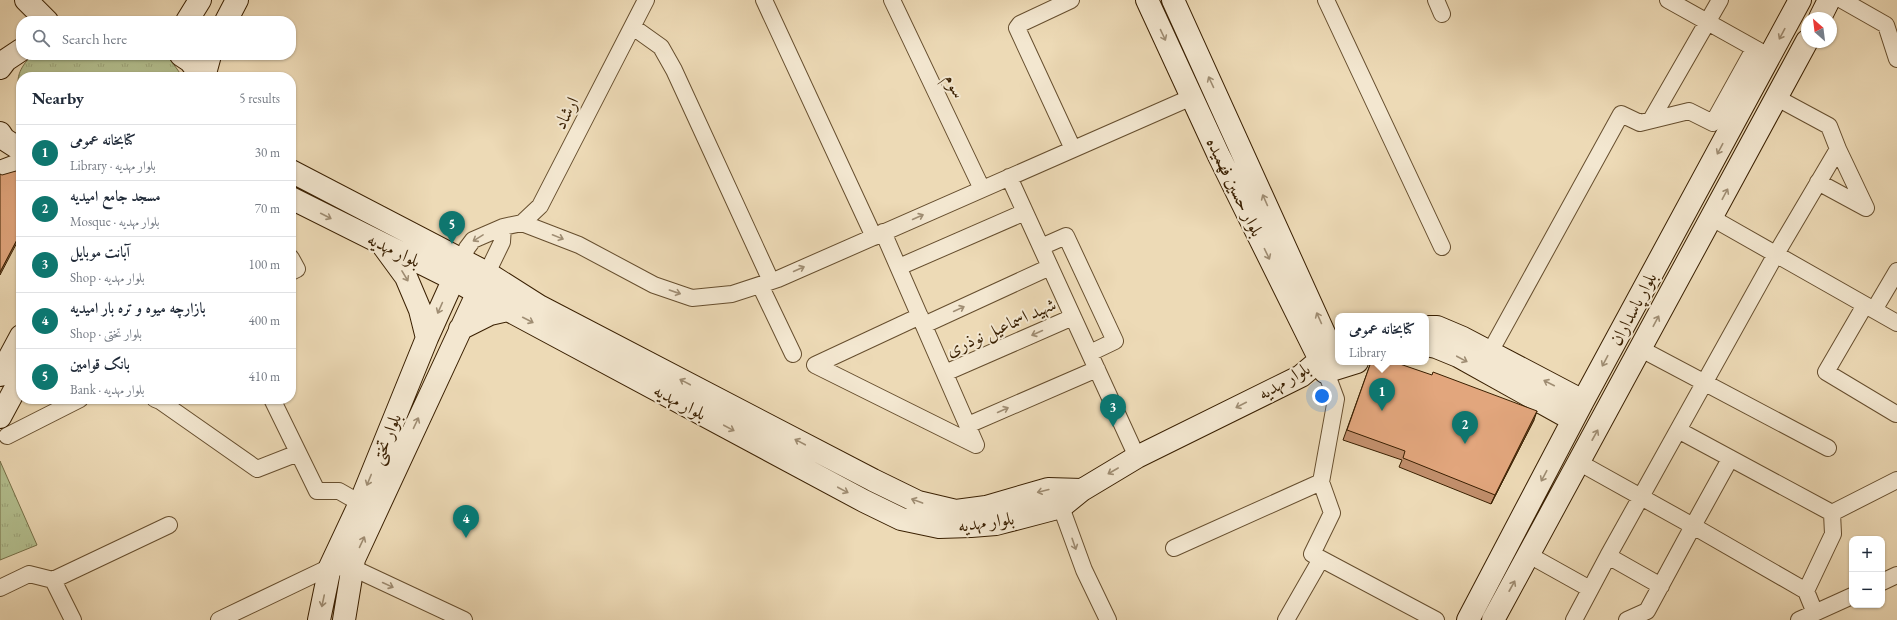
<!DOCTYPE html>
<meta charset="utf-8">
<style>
:root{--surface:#fff;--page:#f6f6f7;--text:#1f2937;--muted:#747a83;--line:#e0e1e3;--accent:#0f766e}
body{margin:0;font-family:"EB Garamond",Amiri,serif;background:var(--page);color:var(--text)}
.controls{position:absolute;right:12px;bottom:12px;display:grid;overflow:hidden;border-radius:8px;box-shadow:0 1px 3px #0004}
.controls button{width:36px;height:36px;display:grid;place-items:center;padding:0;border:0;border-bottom:1px solid var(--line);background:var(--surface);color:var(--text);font:20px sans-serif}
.compass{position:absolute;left:1801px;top:12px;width:36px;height:36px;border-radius:50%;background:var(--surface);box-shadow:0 1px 3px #0004;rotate:332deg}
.you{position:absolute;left:1322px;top:396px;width:14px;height:14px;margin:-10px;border:3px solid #fff;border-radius:50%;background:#1a73e8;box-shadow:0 0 0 6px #1a73e833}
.badge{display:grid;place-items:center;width:26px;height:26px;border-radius:50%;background:var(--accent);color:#fff;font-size:13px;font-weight:700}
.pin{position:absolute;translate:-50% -33px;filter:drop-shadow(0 1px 2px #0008)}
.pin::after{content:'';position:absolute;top:21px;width:14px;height:12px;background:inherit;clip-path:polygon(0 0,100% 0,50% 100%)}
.popup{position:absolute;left:1335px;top:313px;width:94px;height:52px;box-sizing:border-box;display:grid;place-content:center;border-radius:8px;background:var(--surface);filter:drop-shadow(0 1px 3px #0005);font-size:13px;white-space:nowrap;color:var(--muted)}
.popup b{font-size:15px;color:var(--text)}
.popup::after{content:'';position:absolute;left:50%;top:100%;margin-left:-8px;border:8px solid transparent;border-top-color:var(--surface)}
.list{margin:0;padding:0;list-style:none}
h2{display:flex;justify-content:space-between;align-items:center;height:52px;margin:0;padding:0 16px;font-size:17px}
h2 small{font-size:13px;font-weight:400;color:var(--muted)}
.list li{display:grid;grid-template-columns:26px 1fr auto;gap:12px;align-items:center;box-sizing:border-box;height:56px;padding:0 16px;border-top:1px solid var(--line)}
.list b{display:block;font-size:15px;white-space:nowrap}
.list p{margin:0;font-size:13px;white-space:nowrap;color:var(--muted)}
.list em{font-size:13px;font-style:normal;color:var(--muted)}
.icon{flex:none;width:22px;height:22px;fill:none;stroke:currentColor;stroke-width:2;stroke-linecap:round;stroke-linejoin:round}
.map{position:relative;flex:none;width:1897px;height:620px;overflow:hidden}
.search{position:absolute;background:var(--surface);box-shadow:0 1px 3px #0004;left:16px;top:16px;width:280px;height:44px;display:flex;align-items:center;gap:10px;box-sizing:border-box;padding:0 14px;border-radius:16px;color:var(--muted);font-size:15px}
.panel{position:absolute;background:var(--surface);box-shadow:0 1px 3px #0004;left:16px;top:72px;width:280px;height:332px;border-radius:16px}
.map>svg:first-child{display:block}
.grass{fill:url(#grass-tufts);stroke:#767049}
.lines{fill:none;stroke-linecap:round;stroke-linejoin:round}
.street-casing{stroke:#664e2e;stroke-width:18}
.secondary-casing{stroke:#391f01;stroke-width:24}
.street{stroke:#f3e7d0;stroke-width:16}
.secondary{stroke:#f3e7d0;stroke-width:22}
.wall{fill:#c28f6c;stroke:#391f01}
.shaded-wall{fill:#9e7458;stroke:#391f01}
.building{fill:#e2a67d;stroke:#391f01}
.oneway{stroke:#9f8d73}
.labels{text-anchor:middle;stroke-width:4;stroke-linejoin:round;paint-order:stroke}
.street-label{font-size:18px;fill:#391f01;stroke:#f3e7d0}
</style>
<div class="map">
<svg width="1897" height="620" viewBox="0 0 1897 620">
<defs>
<pattern id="grass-tufts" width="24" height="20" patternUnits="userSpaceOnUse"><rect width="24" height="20" fill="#b4c191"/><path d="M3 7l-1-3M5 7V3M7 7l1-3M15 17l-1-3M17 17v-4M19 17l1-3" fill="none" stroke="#9ca57b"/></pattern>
</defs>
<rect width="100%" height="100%" fill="#eddab6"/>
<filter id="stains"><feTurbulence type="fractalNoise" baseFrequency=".005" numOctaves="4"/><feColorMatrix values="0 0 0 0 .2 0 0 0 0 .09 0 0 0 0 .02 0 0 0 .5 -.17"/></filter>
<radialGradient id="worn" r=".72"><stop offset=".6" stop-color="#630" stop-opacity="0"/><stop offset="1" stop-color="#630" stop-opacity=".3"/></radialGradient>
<path class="grass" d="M32,55H167L182,76L21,77V91C13,78 23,64 32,55Z
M0,461L37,545L0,560Z"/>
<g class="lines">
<defs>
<path id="street" d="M764,0L874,237
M892,0L982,189
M1071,0L1020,24L1017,28L1073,149
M1326,0L1442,247
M1436,0L1442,14
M1668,0L1763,53
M1842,0L1886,25L1897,59
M633,27L661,47L674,70L771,281
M1651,120L1720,0
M1009,177L1137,457
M1818,182L1866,208L1838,149
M1712,218L1897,323
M522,223L579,245L654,285L692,298L732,294L778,279L1192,97
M883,232L976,445L815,365L920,316
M1041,247L1066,236L1115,341L1090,353
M291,258L297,269L291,272
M462,260L467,248L473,240L503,227L522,223L540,206L646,0
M899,267L1025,212
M487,273L502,242L503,227
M760,285L793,354
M1865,305L1826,372L1896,414
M1874,310L1897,271
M924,325L1050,267
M1641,349L1828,448
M1490,352L1621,114L1640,123L1689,111L1713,123L1754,49
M945,373L1073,317
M155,399L160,401L257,469L298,453
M272,399L317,491H339L360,503
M968,425L1097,369
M1678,430L1832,513
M7,436L80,399
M1730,459L1693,526L1806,591
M1580,463L1693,526L1647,611L1627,620
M1321,482L1332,513L1312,554L1436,620
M1061,507L1084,570L1108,620
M1174,548L1321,482L1336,399L1326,372
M1529,555L1590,589
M1608,556L1776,254L1838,149L1829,126L1777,98
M1882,582L1897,575
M0,588L29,574L53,580
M1815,613L1806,591L1833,534L1832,513L1897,480
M73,620L53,580L169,525
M219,620L330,567L353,568L464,620
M1286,620L1321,559
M1574,620L1608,556L1661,586
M1799,620L1852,596"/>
<path id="secondary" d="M26,0L47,21
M1147,0L1219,156L1326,372
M1173,0L1339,366
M1820,18L1829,0
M187,21L200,0
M226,21L237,0
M181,55L190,61L202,77
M0,68L6,60L21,50
M204,77L210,55
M0,133L4,139L21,150
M291,171L487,273L539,306L873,480L918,502L956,511L986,507L1048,489L1082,490
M0,172L21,164
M291,198L453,279L508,310L864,501L901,519L939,527L971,526L996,524L1061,507L1082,490L1137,457L1301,376L1320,360L1338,352
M384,247L406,277L420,310L427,338
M1426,327H1437L1463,338L1583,401
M460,329L490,314L508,310
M1426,345L1436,347L1458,356L1573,420
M1325,372L1357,362
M0,375L21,336
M0,417L21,378
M319,620L330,567L360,503L427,338L460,265
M344,620L354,559L484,279
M1468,620L1583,401L1800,0
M1493,620L1807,41"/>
</defs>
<use href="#street" class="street-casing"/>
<use href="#secondary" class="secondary-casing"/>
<use href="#street" class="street"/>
<use href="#secondary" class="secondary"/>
</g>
<path class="wall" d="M1371,362L1534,420L1491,504L1399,467L1402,460L1343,440Z"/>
<path class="shaded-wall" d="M21,232V235L0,275V272Z
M1537,411L1534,420L1491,504L1495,495Z"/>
<path class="building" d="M16,171L21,177V232L0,272V174L2,175Z
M1371,362H1394L1432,375L1433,372L1537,411L1495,495L1403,458L1405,451L1347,430Z"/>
<defs><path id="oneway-shaft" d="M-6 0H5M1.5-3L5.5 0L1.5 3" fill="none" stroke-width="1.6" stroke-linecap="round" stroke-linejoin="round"/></defs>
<g class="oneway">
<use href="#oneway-shaft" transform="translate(1782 34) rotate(118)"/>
<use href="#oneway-shaft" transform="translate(1163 35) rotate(65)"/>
<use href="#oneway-shaft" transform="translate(1211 82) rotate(-115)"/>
<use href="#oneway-shaft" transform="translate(1720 149) rotate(118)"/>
<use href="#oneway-shaft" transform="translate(1725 194) rotate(-62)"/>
<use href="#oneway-shaft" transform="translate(1265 200) rotate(-114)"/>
<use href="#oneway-shaft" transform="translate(326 216) rotate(27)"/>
<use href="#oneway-shaft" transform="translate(918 217) rotate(-24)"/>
<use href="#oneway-shaft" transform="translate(558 237) rotate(22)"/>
<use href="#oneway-shaft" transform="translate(478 238) rotate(148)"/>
<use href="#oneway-shaft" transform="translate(1267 254) rotate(64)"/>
<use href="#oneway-shaft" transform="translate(799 269) rotate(-24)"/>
<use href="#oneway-shaft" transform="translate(405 276) rotate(59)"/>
<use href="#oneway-shaft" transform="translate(675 292) rotate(19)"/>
<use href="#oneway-shaft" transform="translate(440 308) rotate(114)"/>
<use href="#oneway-shaft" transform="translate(959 309) rotate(-25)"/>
<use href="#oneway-shaft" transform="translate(1319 318) rotate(-114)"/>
<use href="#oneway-shaft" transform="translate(528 320) rotate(27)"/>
<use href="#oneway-shaft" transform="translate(1656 321) rotate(-62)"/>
<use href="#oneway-shaft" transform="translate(1037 333) rotate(156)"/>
<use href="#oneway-shaft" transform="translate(1462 359) rotate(28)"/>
<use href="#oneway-shaft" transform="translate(1605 361) rotate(118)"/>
<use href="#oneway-shaft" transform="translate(685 382) rotate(-152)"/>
<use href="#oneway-shaft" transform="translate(1549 383) rotate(-153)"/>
<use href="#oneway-shaft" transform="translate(1241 405) rotate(153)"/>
<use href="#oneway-shaft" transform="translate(1003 410) rotate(-24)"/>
<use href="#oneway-shaft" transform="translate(416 423) rotate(-65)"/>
<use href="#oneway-shaft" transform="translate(729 428) rotate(28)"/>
<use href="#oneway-shaft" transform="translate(1595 435) rotate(-61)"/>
<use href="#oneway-shaft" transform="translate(800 442) rotate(-152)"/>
<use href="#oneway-shaft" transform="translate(1113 471) rotate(150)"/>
<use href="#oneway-shaft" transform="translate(1544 476) rotate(118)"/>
<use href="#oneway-shaft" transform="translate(369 480) rotate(112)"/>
<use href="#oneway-shaft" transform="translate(843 490) rotate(28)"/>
<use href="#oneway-shaft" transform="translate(1043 491) rotate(166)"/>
<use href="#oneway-shaft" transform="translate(917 501) rotate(-160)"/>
<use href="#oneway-shaft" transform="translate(362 542) rotate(-65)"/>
<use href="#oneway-shaft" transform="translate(1074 544) rotate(71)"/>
<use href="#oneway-shaft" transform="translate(388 585) rotate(25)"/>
<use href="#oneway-shaft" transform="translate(1512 586) rotate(-61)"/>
<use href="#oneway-shaft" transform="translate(323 601) rotate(102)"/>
</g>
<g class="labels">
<g class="street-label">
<text transform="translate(955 86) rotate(64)" y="6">سوم</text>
<text transform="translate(566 113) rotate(-63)" y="6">ارشاد</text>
<text transform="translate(1235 187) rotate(64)" y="6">بلوار حسین فهمیده</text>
<text transform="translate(394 250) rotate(26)" y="6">بلوار مهدیه</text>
<text transform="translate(1633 309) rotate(-62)" y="6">بلوار پاسداران</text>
<text transform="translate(1001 327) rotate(-24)" y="6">شهید اسماعیل نوذری</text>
<text transform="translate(1284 381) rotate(-30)" y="6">بلوار مهدیه</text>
<text transform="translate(680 402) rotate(28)" y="6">بلوار مهدیه</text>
<text transform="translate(386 439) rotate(-68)" y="6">بلوار تختی</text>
<text transform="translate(986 522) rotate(-8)" y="6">بلوار مهدیه</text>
</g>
</g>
<rect width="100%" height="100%" filter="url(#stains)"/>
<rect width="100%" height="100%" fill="url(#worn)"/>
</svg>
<div class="controls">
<button>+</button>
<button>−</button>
</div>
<svg class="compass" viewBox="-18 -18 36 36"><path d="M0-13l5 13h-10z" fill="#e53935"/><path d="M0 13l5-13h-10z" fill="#747a83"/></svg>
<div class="you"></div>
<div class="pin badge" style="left:1382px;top:411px">1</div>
<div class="popup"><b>کتابخانه عمومی</b>Library</div>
<div class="pin badge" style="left:1465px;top:444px">2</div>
<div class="pin badge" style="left:1113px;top:427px">3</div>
<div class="pin badge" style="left:466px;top:538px">4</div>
<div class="pin badge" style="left:452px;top:244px">5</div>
<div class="search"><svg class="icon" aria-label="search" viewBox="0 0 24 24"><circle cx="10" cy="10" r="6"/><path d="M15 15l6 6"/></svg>Search here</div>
<section class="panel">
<h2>Nearby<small>5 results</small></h2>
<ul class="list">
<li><span class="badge">1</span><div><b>کتابخانه عمومی</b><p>Library · بلوار مهدیه</p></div><em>30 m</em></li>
<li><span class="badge">2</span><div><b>مسجد جامع امیدیه</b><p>Mosque · بلوار مهدیه</p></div><em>70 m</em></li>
<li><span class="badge">3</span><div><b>آبانت موبایل</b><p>Shop · بلوار مهدیه</p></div><em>100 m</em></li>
<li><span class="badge">4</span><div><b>بازارچه میوه و تره بار امیدیه</b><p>Shop · بلوار تختی</p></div><em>400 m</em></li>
<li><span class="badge">5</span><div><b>بانک قوامین</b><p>Bank · بلوار مهدیه</p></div><em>410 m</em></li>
</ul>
</section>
</div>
